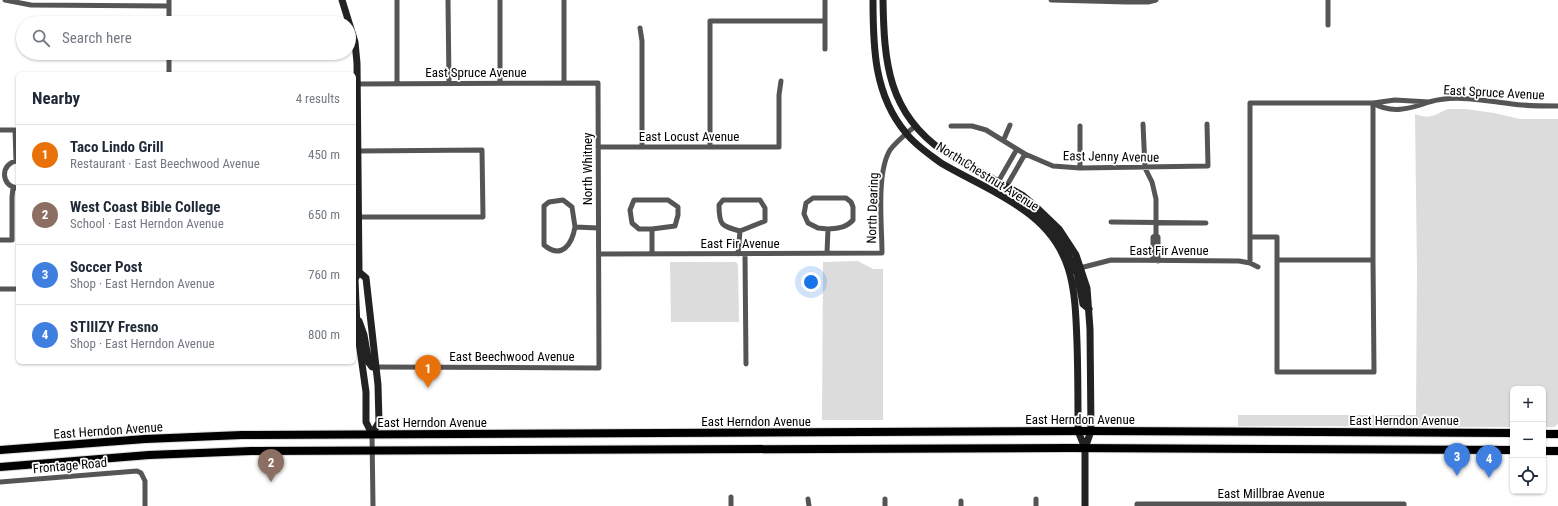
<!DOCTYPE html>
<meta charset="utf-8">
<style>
:root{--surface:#fff;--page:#f2f2f3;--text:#1f2937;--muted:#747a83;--line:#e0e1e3;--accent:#000}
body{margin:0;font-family:"Roboto Condensed",sans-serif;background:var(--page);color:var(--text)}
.controls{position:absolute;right:12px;bottom:12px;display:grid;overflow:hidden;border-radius:6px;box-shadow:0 1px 3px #0004}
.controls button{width:36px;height:36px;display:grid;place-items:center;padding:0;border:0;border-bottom:1px solid var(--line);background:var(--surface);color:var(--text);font:20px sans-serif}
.you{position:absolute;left:811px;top:282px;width:14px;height:14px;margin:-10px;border:3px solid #fff;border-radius:50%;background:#1a73e8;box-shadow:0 0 0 6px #1a73e833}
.badge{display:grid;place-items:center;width:26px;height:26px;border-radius:50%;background:var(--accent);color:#fff;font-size:13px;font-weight:700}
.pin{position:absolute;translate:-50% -33px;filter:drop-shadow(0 1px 2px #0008)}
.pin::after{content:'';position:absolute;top:21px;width:14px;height:12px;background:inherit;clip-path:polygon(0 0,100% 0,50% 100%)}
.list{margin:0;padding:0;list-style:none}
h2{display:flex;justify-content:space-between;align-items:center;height:52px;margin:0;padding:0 16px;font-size:17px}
h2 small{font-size:13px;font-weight:400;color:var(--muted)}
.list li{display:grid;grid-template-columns:26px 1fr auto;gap:12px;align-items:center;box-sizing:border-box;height:60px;padding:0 16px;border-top:1px solid var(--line)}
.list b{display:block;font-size:15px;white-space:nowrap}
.list p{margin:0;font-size:13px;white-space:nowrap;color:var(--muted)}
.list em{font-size:13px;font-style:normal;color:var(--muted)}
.icon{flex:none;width:22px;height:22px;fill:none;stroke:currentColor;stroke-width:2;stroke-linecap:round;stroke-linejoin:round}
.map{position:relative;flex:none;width:1558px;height:506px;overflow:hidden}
.search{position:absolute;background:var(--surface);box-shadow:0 1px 3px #0004;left:16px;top:16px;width:340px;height:44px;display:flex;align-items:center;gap:10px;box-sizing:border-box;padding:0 14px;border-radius:22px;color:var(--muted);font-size:15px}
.panel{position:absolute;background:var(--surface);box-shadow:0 1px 3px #0004;left:16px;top:72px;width:340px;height:292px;border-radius:6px}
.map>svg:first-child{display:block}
.green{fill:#dcdcdc}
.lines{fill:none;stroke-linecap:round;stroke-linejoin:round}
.primary-casing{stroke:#dbdbdb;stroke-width:10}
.street{stroke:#555;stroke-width:5}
.secondary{stroke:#222;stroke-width:7}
.primary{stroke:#000;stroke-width:8}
.labels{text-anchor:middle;stroke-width:3.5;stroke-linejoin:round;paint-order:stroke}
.street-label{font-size:13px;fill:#000;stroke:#fff}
</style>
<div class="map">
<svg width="1558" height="506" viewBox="0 0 1558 506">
<rect width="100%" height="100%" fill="#fff"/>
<path class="green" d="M1448,109H1465L1494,113L1520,119H1558V424L1554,427H1543V389H1513V427L1238,426V415H1416L1417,270L1415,114C1432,120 1433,115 1448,109Z
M858,261L873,269H883V420H822L823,262Z
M670,262H736L738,265L739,322H671Z"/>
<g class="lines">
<defs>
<path id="primary" d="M1543,434H1558
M0,450L145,439L242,435L1091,431L1513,433
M1543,451H1558
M0,467L149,455L251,451L1069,448L1513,450"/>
</defs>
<use href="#primary" class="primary-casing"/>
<path class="street" d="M5,0L31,5L169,6
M397,0V84
M448,0L449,83
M500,0V83
M564,0V83
M825,0V49
M1051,0L1127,2H1148L1156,0
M1328,0V25
M169,23V0
M640,28L642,41V147
M169,74V53
M355,84L598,83L599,368L376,367
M1395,100L1429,102C1410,109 1391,114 1373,103Z
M1429,102C1456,94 1485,101 1512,104C1527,106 1543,106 1558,106
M1143,124L1145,168L1152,182L1156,199V235
M951,126H972L986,130L1025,154L1053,166L1080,168L1208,166L1207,124
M1080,126V168
M0,130H15L16,161
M1004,139L1010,125
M598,147H779V95L781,81
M710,147V21H825
M359,151L482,150L483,217H359
M18,161C0,162 0,187 18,188
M998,182L1017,149
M1006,187L1025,154
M1111,222L1206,223
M575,227C572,244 562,260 544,245V206L549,202L563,200L572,207L575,227L598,228
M1250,237H1277V260H1373V103H1250V263
M0,240H12V197L13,188
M827,253L828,229L818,228L808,223L804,214L806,203L813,198H846L851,202L853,207V220C846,228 838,228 828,229
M599,254L882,253C882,226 876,173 890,150C897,141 906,134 914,127
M652,254V229H639L632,223L630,210L634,200H668L678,207V215L675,226L652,229
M738,254L740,231C721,226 719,225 719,205L723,200H760L765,208V221L740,231
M745,254L746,364
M1153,260V237L1156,235L1158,237V261
M1277,260V372H1374L1373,260
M1080,268L1111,260L1239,261L1250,263L1258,267
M0,289H18
M372,434L373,506
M0,482L137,471L141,473L145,481V506
M731,497V506
M808,499L809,506
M885,499V506
M1036,499V506
M961,506V501
M1137,506V504H1404V506"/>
<path class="secondary" d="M342,0L355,42L357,63L359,272L355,279L357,328L366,392V422L372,434
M873,0C873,47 874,95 906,133C915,145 929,154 941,163C968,179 1000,192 1025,211C1074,246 1075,288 1077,343C1078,372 1078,402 1078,431L1085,448V506
M883,0C884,62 888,113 943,151L1022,195L1034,205L1059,229L1076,255L1087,288L1090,329L1091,431L1085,448
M1030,211C1042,217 1051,227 1059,238C1065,247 1069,264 1080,268
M1069,267L1077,272L1083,304L1089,309
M359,272L366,278L378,385L379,422L372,434
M359,321L364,335L369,363L372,367H376"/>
<use href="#primary" class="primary"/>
</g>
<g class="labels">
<g class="street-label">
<text x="476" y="77">East Spruce Avenue</text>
<text transform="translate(1494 92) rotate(3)" y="5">East Spruce Avenue</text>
<text x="689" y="141">East Locust Avenue</text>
<text transform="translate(1111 156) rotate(1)" y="5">East Jenny Avenue</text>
<text transform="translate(587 169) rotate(-90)" y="5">North Whitney</text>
<text transform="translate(988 176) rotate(32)" y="5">North Chestnut Avenue</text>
<text transform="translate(872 208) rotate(-88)" y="5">North Dearing</text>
<text x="740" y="248">East Fir Avenue</text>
<text x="1169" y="255">East Fir Avenue</text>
<text x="512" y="361">East Beechwood Avenue</text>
<text x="1080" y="424">East Herndon Avenue</text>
<text x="1404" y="425">East Herndon Avenue</text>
<text x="756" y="426">East Herndon Avenue</text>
<text x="432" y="427">East Herndon Avenue</text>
<text transform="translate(108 430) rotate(-4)" y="5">East Herndon Avenue</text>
<text transform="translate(70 465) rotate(-5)" y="5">Frontage Road</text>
<text x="1271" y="498">East Millbrae Avenue</text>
</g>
</g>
</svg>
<div class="controls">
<button>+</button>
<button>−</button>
<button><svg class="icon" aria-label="locate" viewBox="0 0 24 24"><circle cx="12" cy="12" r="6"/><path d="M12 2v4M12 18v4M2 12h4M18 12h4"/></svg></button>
</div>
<div class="you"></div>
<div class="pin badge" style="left:428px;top:388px;background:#e8710a">1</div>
<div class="pin badge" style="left:271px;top:482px;background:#8d6e63">2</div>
<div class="pin badge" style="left:1457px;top:476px;background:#3f7fe0">3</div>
<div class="pin badge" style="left:1489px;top:478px;background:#3f7fe0">4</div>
<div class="search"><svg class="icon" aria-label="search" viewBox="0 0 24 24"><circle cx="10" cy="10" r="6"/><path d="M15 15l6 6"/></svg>Search here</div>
<section class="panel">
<h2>Nearby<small>4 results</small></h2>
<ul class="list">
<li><span class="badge" style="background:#e8710a">1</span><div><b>Taco Lindo Grill</b><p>Restaurant · East Beechwood Avenue</p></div><em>450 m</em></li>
<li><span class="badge" style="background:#8d6e63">2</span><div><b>West Coast Bible College</b><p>School · East Herndon Avenue</p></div><em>650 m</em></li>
<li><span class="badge" style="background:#3f7fe0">3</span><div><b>Soccer Post</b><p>Shop · East Herndon Avenue</p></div><em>760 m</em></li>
<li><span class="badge" style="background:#3f7fe0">4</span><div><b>STIIIZY Fresno</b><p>Shop · East Herndon Avenue</p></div><em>800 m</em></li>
</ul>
</section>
</div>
